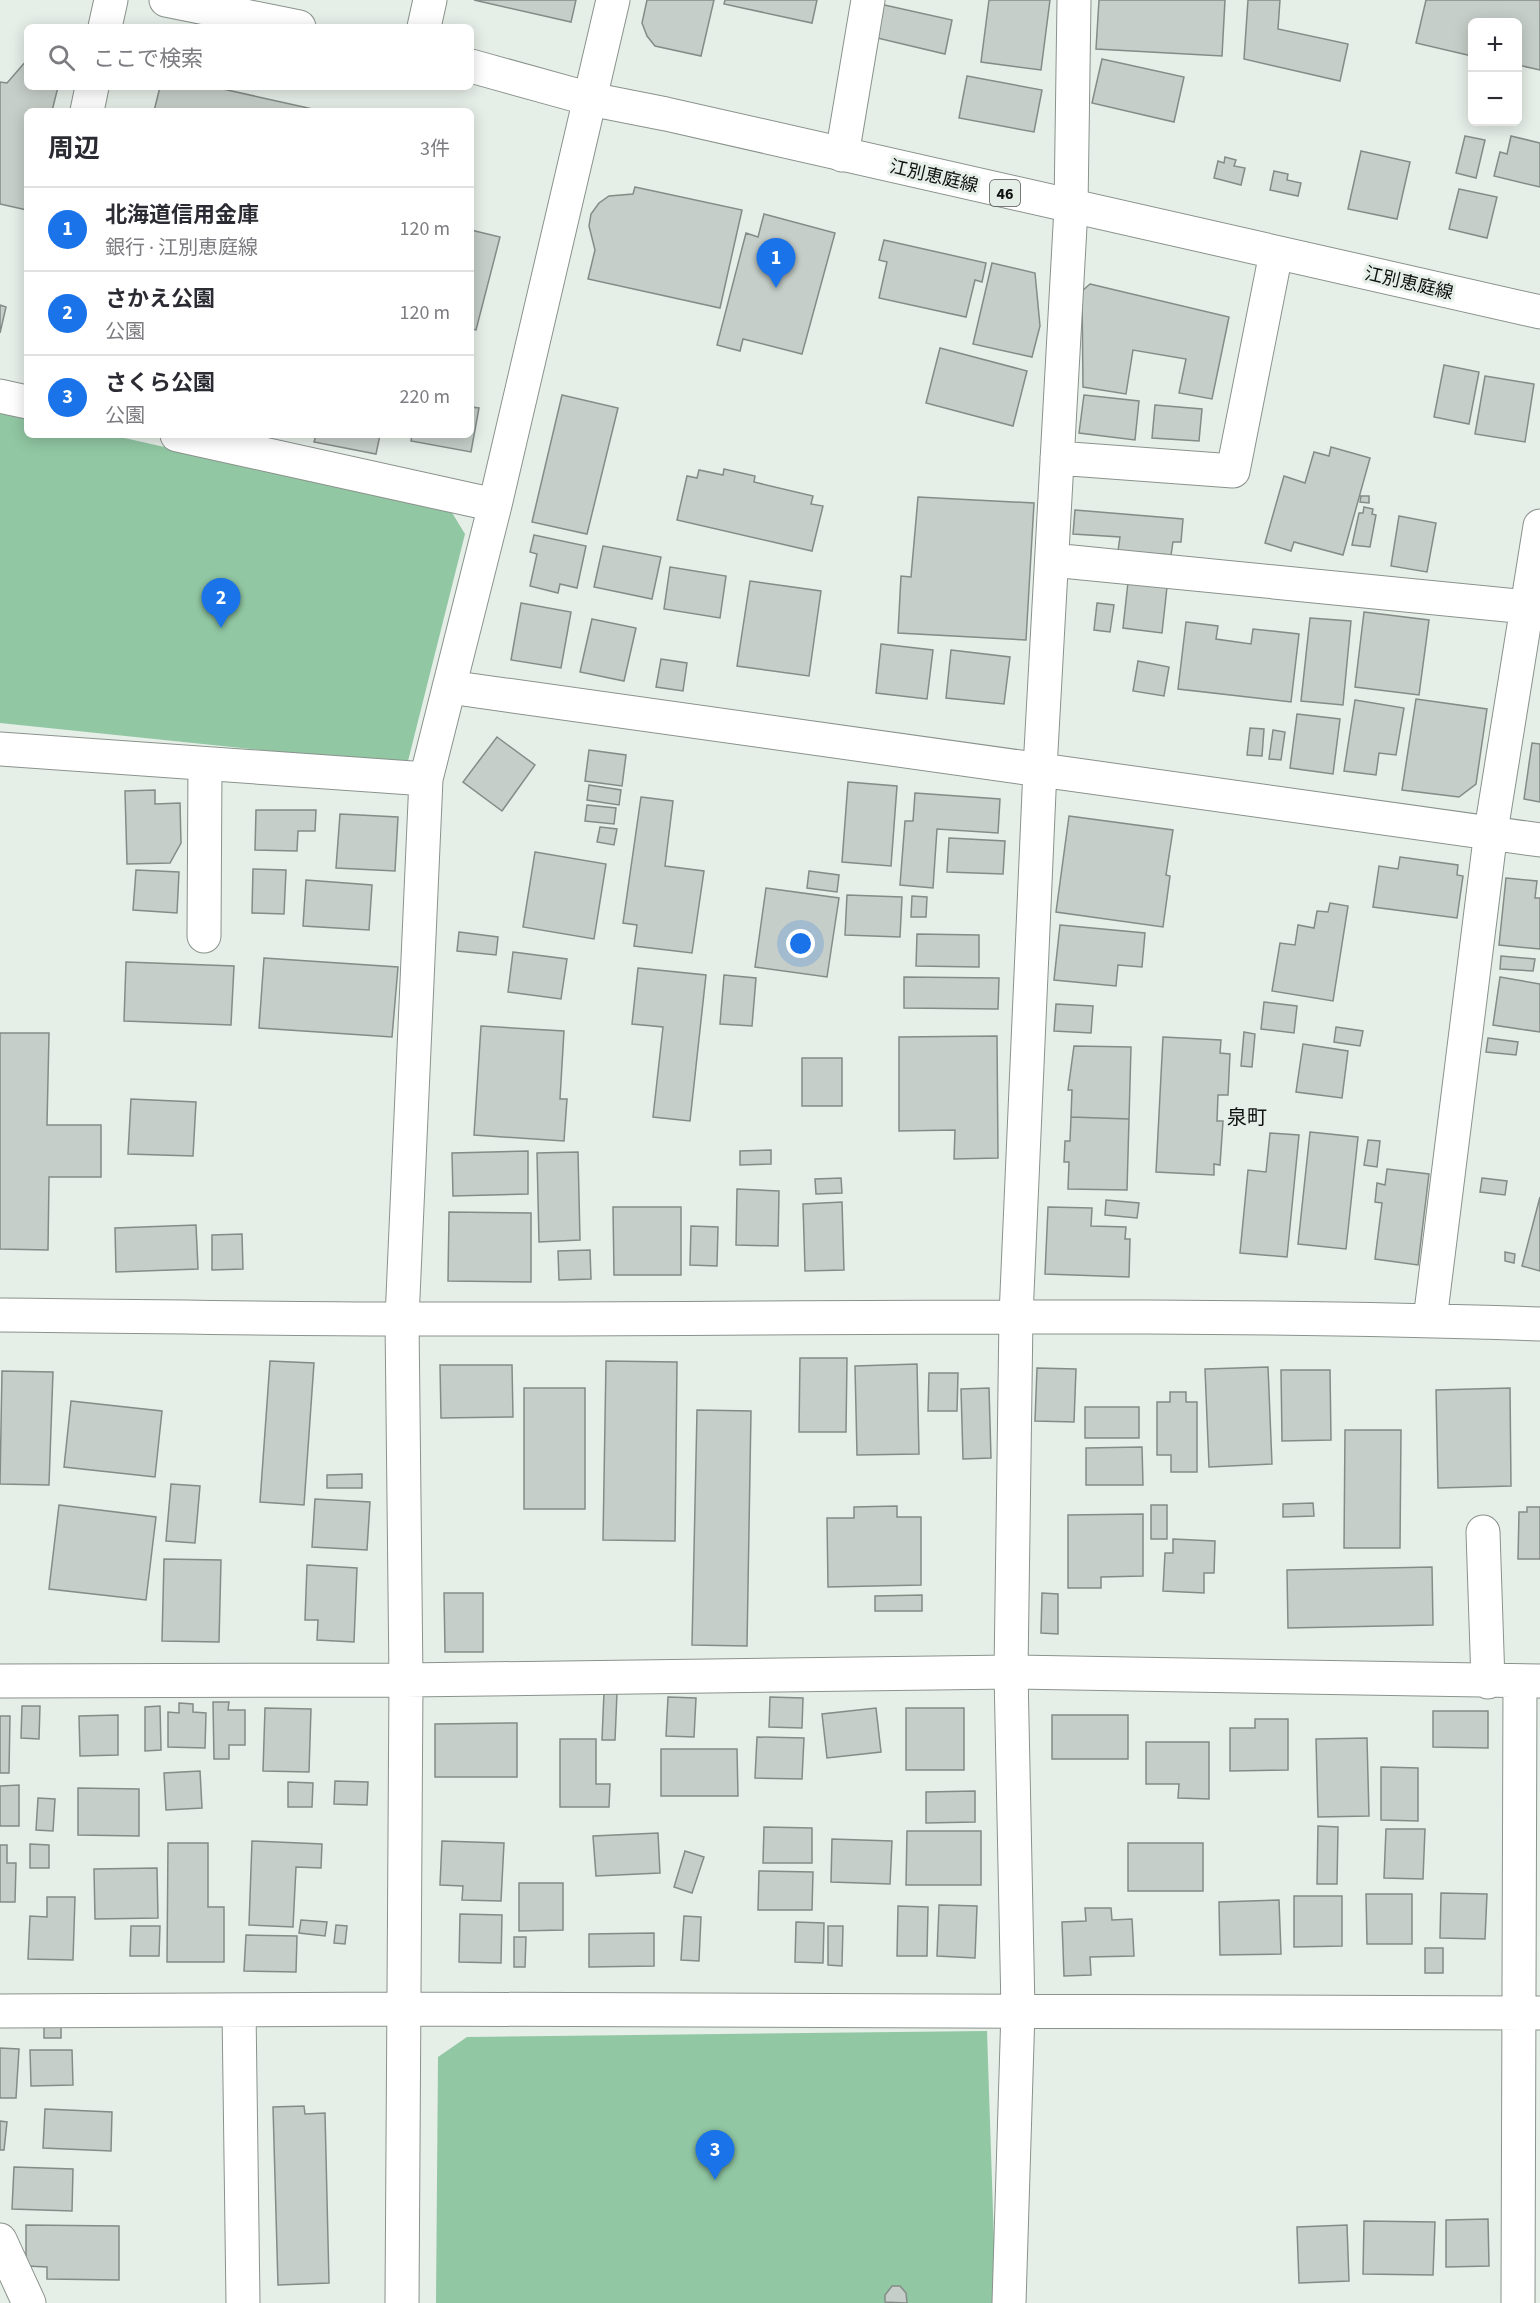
<!DOCTYPE html>
<html lang="ja">
<meta charset="utf-8">
<style>
:root{--surface:#fff;--page:#f2f2f3;--text:#2b2b33;--muted:#7c7c81;--line:#e1e1e2;--accent:#1a73e8}
body{margin:0;font-family:"Source Sans 3","Noto Sans JP",sans-serif;background:var(--page);color:var(--text)}
.controls{position:absolute;right:18px;top:18px;display:grid;overflow:hidden;border-radius:9px;box-shadow:0 3px 15px #0003}
.controls button{width:54px;height:54px;display:grid;place-items:center;padding:0;border:0;border-bottom:2px solid var(--line);background:var(--surface);color:var(--text);font:30px sans-serif}
.you{position:absolute;left:801px;top:944px;width:21px;height:21px;margin:-15px;border:4px solid #fff;border-radius:50%;background:#1a73e8;box-shadow:0 0 0 9px #1a73e833}
.badge{display:grid;place-items:center;width:39px;height:39px;border-radius:50%;background:var(--accent);color:#fff;font-size:20px;font-weight:700}
.pin{position:absolute;translate:-50% -50px;filter:drop-shadow(0 2px 3px #0008)}
.pin::after{content:'';position:absolute;top:32px;width:21px;height:18px;background:inherit;clip-path:polygon(0 0,100% 0,50% 100%)}
.list{margin:0;padding:0;list-style:none}
h2{display:flex;justify-content:space-between;align-items:center;height:78px;margin:0;padding:0 24px;font-size:26px}
h2 small{font-size:20px;font-weight:400;color:var(--muted)}
.list li{display:grid;grid-template-columns:39px 1fr auto;gap:18px;align-items:center;box-sizing:border-box;height:84px;padding:0 24px;border-top:2px solid var(--line)}
.list b{display:block;font-size:22px;white-space:nowrap}
.list p{margin:0;font-size:20px;white-space:nowrap;color:var(--muted)}
.list em{font-size:20px;font-style:normal;color:var(--muted)}
.icon{flex:none;width:33px;height:33px;fill:none;stroke:currentColor;stroke-width:2;stroke-linecap:round;stroke-linejoin:round}
.map{position:relative;flex:none;width:1540px;height:2303px;overflow:hidden}
.search{position:absolute;background:var(--surface);box-shadow:0 3px 15px #0003;left:24px;top:24px;width:450px;height:66px;display:flex;align-items:center;gap:15px;box-sizing:border-box;padding:0 21px;border-radius:9px;color:var(--muted);font-size:22px}
.panel{position:absolute;background:var(--surface);box-shadow:0 3px 15px #0003;left:24px;top:108px;width:450px;height:330px;border-radius:9px}
.map>svg:first-child{display:block}
.green{fill:#91c7a3}
.building{fill:#c6cec9;stroke:#858c87;stroke-width:1.5}
.lines{fill:none;stroke-linecap:round;stroke-linejoin:round}
.minor-casing{stroke:#8a928c;stroke-width:35}
.major-casing{stroke:#8a928c;stroke-width:35}
.minor{stroke:#fff;stroke-width:33}
.major{stroke:#fff;stroke-width:33}
.labels{text-anchor:middle;stroke-width:6;stroke-linejoin:round;paint-order:stroke}
.shield{fill:#e6eee8;stroke:#4f5350;stroke-width:1.5}
.shield-label{font-size:16px;font-weight:bold;fill:#0e110f}
.street-label{font-size:18px;fill:#0e110f;stroke:#e6eee8}
.neighbourhood-label{font-size:20px;fill:#0e110f;stroke:#e6eee8}
</style>
<div class="map">
<svg width="1540" height="2303" viewBox="0 0 1540 2303">
<rect width="100%" height="100%" fill="#e6eee8"/>
<path class="green" d="M0,411L27,416V435H111L451,511L465,534L407,765L0,723Z
M987,2031L996,2303H436L438,2057L467,2037Z"/>
<path class="building" d="M474,0H576L571,22Z
M647,0H714L701,56L655,46L647,36L642,23Z
M725,0H817L812,23L724,4Z
M989,0H1050L1041,70L981,62Z
M1099,0H1225L1222,56L1096,49Z
M1248,0H1280L1278,29L1348,44L1340,81L1244,59Z
M1426,0H1540V70L1518,65V22H1472V56L1416,43Z
M880,4L952,20L945,54L873,37Z
M1102,59L1184,77L1174,122L1092,103Z
M27,60V87H58L52,111H27V210L0,204V82L7,83Z
M967,76L1042,90L1034,132L959,118Z
M160,87H214L317,110L154,111Z
M1465,136L1485,140L1476,178L1456,173Z
M1511,136L1540,143V187L1494,176L1500,152L1507,154Z
M1361,151L1410,162L1397,219L1348,209Z
M1225,157L1236,160L1234,166L1245,168L1241,185L1214,178L1218,161L1224,163Z
M1274,171L1288,174L1287,180L1301,183L1298,196L1270,190Z
M635,187L742,210L720,308L588,279L595,250L589,226L591,214L599,203L609,196L633,194Z
M1459,189L1497,197L1487,238L1449,229Z
M764,214L835,233L802,354L743,339L740,351L717,345L746,233L758,237Z
M471,230L500,237L476,330L471,329Z
M884,240L986,263L982,282L975,280L966,317L879,298L887,262L879,260Z
M992,263L1035,273L1040,326L1032,357L973,344Z
M1090,284L1229,317L1212,399L1179,393L1186,359L1133,350L1126,394L1083,387L1082,291Z
M0,305L6,307L0,333Z
M940,348L1027,371L1013,426L926,403Z
M1444,365L1479,372L1469,424L1434,417Z
M1485,376L1534,384L1525,442L1475,434Z
M562,395L618,408L587,534L532,522Z
M1084,395L1139,401L1135,440L1079,433Z
M1155,405L1202,409L1199,441L1152,438Z
M471,407L479,408L471,452L411,441L412,435H471Z
M316,435H380L376,454L314,442Z
M1331,447L1370,458L1343,555L1294,542L1291,551L1265,543L1284,476L1305,483L1314,452L1329,456Z
M724,469L755,476L754,482L813,496L811,504L823,506L812,551L677,520L687,476L697,478L699,470L723,475Z
M1361,496H1369V503L1360,502Z
M918,497L1034,503L1026,640L898,633L901,576L911,577Z
M1364,507L1373,509L1372,514L1376,515L1370,547L1352,545L1359,513H1363Z
M1075,510L1183,519L1181,542H1173L1171,555L1118,551L1120,537L1073,534Z
M1399,516L1436,523L1427,572L1391,566Z
M534,535L586,546L577,588L560,584L558,593L530,586L537,554L530,552Z
M603,546L661,557L652,599L594,587Z
M670,567L726,576L720,618L664,609Z
M750,581L821,591L809,676L737,666Z
M1128,582L1167,587L1162,633L1123,628Z
M521,603L571,612L561,668L511,660Z
M1097,603L1114,605L1110,632L1094,630Z
M1364,612L1429,620L1419,695L1355,687Z
M1310,618L1351,621L1343,705L1301,701Z
M592,619L636,628L624,681L580,672Z
M1186,622L1218,626L1216,639L1251,644L1253,629L1299,634L1291,702L1178,689Z
M881,644L933,650L927,699L876,693Z
M951,650L1010,657L1004,704L946,698Z
M661,659L687,663L683,691L656,687Z
M1138,661L1169,667L1164,696L1133,691Z
M1416,699L1487,709L1476,784L1459,797L1402,790Z
M1355,700L1404,708L1396,755L1379,753L1376,775L1344,771Z
M1297,714L1340,719L1333,774L1290,768Z
M1250,728L1264,729L1262,756L1247,755Z
M1273,730L1285,732L1281,760L1269,759Z
M497,737L535,765L502,811L463,782Z
M1532,743L1540,744V802L1524,799Z
M589,750L626,755L622,786L585,781Z
M848,782L897,786L891,866L842,862Z
M589,785L621,790L619,805L587,800Z
M155,790V804L180,803L181,843L170,863L127,864L125,791Z
M915,793L1000,799L998,833L937,829L933,888L900,885L905,821H913Z
M641,797L673,801L665,866L704,871L692,953L634,946L637,925L623,923Z
M587,805L616,808L614,824L585,821Z
M256,810H316L315,831H298L297,851L255,850Z
M340,814L398,817L395,871L336,868Z
M1069,816L1173,830L1166,875L1170,876L1163,927L1056,912Z
M600,827L617,829L614,845L597,842Z
M949,838L1005,841L1003,874L947,872Z
M535,852L606,864L594,939L523,927Z
M1400,857L1458,865L1457,875L1463,876L1457,918L1373,907L1379,866L1398,869Z
M253,869L286,870L284,914L252,913Z
M136,870L179,872L177,913L133,910Z
M809,871L839,875L837,892L807,888Z
M1506,878L1537,881L1535,898H1540V949L1499,945Z
M306,880L372,885L369,930L303,926Z
M766,888L839,898L827,977L755,967Z
M847,895L902,897L900,937L845,935Z
M912,896L927,897L926,917H911Z
M1330,903L1348,906L1333,1001L1272,991L1280,943L1295,945L1298,925L1314,928L1317,911L1328,912Z
M1060,925L1145,933L1142,967L1118,965L1116,986L1054,980Z
M459,932L498,937L496,955L457,951Z
M917,934L979,935V967L916,966Z
M513,952L567,959L561,999L508,992Z
M1501,956L1535,959L1533,971L1500,969Z
M264,958L398,967L392,1037L259,1028Z
M126,962L234,966L231,1025L124,1021Z
M638,968L706,975L690,1121L653,1117L663,1027L632,1024Z
M724,975L756,978L752,1026L720,1024Z
M904,977L999,978L998,1009L904,1008Z
M1500,977L1540,984V1032L1493,1025Z
M1264,1002L1297,1006L1294,1033L1261,1029Z
M1056,1004L1093,1006L1091,1033L1054,1031Z
M481,1026L564,1031L560,1099H567L564,1141L474,1135Z
M1336,1027L1363,1031L1360,1046L1334,1042Z
M1244,1032L1255,1034L1252,1067L1241,1066Z
M0,1033H49L47,1125H101V1177H49L48,1250L0,1249Z
M997,1036L998,1158L954,1159L955,1130L899,1131V1037Z
M1163,1037L1221,1040L1220,1053L1230,1054L1228,1095H1218L1217,1121H1223L1220,1165L1214,1164V1175L1156,1172Z
M1488,1038L1518,1042L1516,1055L1486,1052Z
M1303,1044L1348,1051L1342,1098L1296,1092Z
M1074,1046L1131,1047L1129,1119L1071,1117L1072,1090H1068Z
M802,1058H842V1106H802Z
M131,1099L196,1102L193,1156L128,1154Z
M1071,1117L1129,1119L1127,1190L1068,1189L1069,1162H1064L1065,1141H1070Z
M1310,1132L1358,1137L1346,1249L1298,1244Z
M1270,1133L1299,1135L1287,1257L1240,1253L1248,1170L1266,1172Z
M1368,1140L1380,1141L1377,1167L1364,1165Z
M771,1150V1164L740,1165V1151Z
M528,1151V1194L453,1196L452,1153Z
M578,1152L580,1240L539,1242L537,1153Z
M1387,1169L1429,1174L1418,1265L1375,1259L1382,1203L1375,1202L1377,1183L1385,1185Z
M841,1178L842,1193L816,1194L815,1179Z
M1482,1178L1507,1181L1505,1195L1480,1192Z
M737,1189L779,1191L778,1246L736,1245Z
M1540,1197V1271L1522,1266Z
M1106,1200L1139,1203L1137,1218L1105,1215Z
M842,1202L844,1270L805,1271L803,1204Z
M613,1207H681V1275H614Z
M1048,1207L1092,1208L1091,1226L1126,1227L1125,1239H1130L1129,1277L1045,1274Z
M449,1212L531,1213V1282L448,1281Z
M196,1225L198,1269L116,1272L115,1228Z
M691,1226L718,1227L717,1266L690,1265Z
M242,1234L243,1269L212,1270V1235Z
M590,1250L591,1279L559,1280L558,1251Z
M1505,1252L1515,1254L1514,1263L1505,1261Z
M800,1358H847L846,1432H799Z
M270,1361L314,1363L304,1505L260,1502Z
M606,1361L677,1362L675,1541L603,1540Z
M917,1364L919,1454L857,1455L855,1366Z
M440,1365H512L513,1417L441,1418Z
M1268,1367L1272,1464L1209,1467L1205,1369Z
M1037,1368L1076,1369L1074,1422L1035,1421Z
M1281,1370H1330L1331,1440L1282,1441Z
M2,1371L53,1372L49,1485L0,1484Z
M929,1373H958L957,1411H928Z
M524,1388H585V1509H524Z
M989,1388L991,1458L963,1459L961,1389Z
M1510,1388L1511,1486L1438,1488L1436,1390Z
M1170,1392H1186V1402H1197V1472H1171V1455H1157V1402H1170Z
M71,1401L162,1411L155,1477L64,1467Z
M1085,1407H1139V1438H1085Z
M697,1410L751,1411L747,1646L692,1645Z
M1345,1430H1401L1400,1548H1344Z
M1142,1447L1143,1485H1086V1448Z
M362,1474V1488H327V1475Z
M171,1484L200,1486L195,1543L166,1541Z
M315,1499L370,1502L367,1550L312,1547Z
M1313,1503L1314,1516L1283,1517V1504Z
M59,1505L156,1517L146,1600L49,1589Z
M1151,1505H1167V1539H1151Z
M897,1506V1517H921V1585L828,1587L827,1518H854V1507Z
M1527,1507H1540V1559H1518L1519,1512H1527Z
M1143,1514V1576L1101,1577V1588H1068V1515Z
M1173,1539L1215,1541L1214,1573H1204V1593L1163,1591L1165,1553H1173Z
M164,1559L221,1560L219,1642L162,1641Z
M307,1565L357,1568L354,1642L317,1640L318,1620H305Z
M1432,1567L1433,1625L1288,1628L1287,1570Z
M444,1593H483V1652H445Z
M1042,1593L1058,1594V1634L1041,1633Z
M922,1595V1611H875V1596Z
M604,1692L617,1693L615,1740H602Z
M668,1697L696,1698L694,1737L666,1736Z
M770,1697L803,1698L802,1728L769,1727Z
M213,1702H229L228,1710H245V1745H229V1759H214Z
M179,1703L193,1704V1712L206,1713L205,1748L168,1747V1712L179,1713Z
M22,1706H40L39,1739L21,1738Z
M160,1706L161,1750L145,1751V1707Z
M265,1708L311,1709L309,1772L263,1771Z
M876,1708L881,1752L827,1758L822,1714Z
M906,1708H964V1770H906Z
M1433,1711H1488V1748L1433,1747Z
M118,1715V1755L80,1756L79,1716Z
M1052,1715H1128V1759H1052Z
M0,1716H10L9,1773H0Z
M1255,1719H1288V1770L1230,1771V1728H1255Z
M517,1723V1777H435V1724Z
M757,1737L804,1738L802,1779L755,1778Z
M1367,1738L1369,1816L1318,1817L1316,1739Z
M560,1739H596V1784H610L609,1807H560Z
M1146,1742H1209V1799L1178,1798L1179,1784H1146Z
M661,1749H737L738,1796H661Z
M1381,1767L1418,1768V1821L1381,1820Z
M200,1771L202,1808L166,1810L164,1773Z
M335,1781L368,1782L367,1805L334,1804Z
M288,1782L313,1783L312,1807H288Z
M19,1785V1826H0V1786Z
M78,1788L139,1789V1836L78,1835Z
M975,1791V1822L926,1823V1792Z
M38,1798L55,1799L53,1831L36,1830Z
M1318,1826L1338,1827L1337,1884H1317Z
M764,1827L812,1828V1863H763Z
M1386,1829H1425L1423,1879L1384,1878Z
M907,1831H981V1885H906Z
M658,1833L660,1873L596,1876L593,1836Z
M832,1839L892,1841L890,1884L831,1882Z
M252,1841L322,1844L321,1868L296,1867L293,1927L249,1925Z
M442,1841L504,1843L501,1901L462,1900L463,1886L440,1885Z
M168,1843H208V1907H224V1962H167Z
M1128,1843H1203V1891H1128Z
M30,1844L49,1845V1868H30Z
M0,1845H7V1863H16L15,1902H0Z
M685,1851L704,1857L692,1893L674,1887Z
M157,1868L158,1918L95,1919L94,1869Z
M759,1871L813,1872L812,1910H758Z
M519,1883H563V1930L519,1931Z
M1441,1893L1487,1894L1485,1939L1440,1938Z
M1366,1894H1412V1944H1367Z
M1294,1896H1342V1946L1294,1947Z
M47,1897H75L73,1960L28,1959L30,1916L47,1917Z
M1279,1900L1281,1954L1220,1955L1219,1902Z
M939,1905L977,1906L975,1958L937,1956Z
M898,1906L928,1907L927,1956H897Z
M1085,1908H1111L1112,1920L1132,1919L1134,1956L1090,1957L1091,1975L1064,1976L1062,1922L1086,1921Z
M460,1914L502,1915L501,1963L459,1962Z
M684,1916L701,1917L699,1961L681,1960Z
M301,1920L327,1922L325,1936L299,1933Z
M796,1922L824,1923L823,1963L795,1962Z
M336,1925L347,1926L345,1944L334,1943Z
M131,1926H160L159,1956H130Z
M828,1926H843L842,1966L828,1965Z
M654,1933V1966L589,1967V1934Z
M246,1935L297,1936L296,1972L244,1971Z
M514,1937H526L525,1967H514Z
M1425,1948H1443V1973H1425Z
M61,2025V2038H44V2026Z
M0,2048L19,2049L16,2098H0Z
M30,2050H72L73,2085L31,2086Z
M304,2106L305,2114L325,2113L329,2283L278,2285L273,2107Z
M45,2109L112,2112L111,2151L43,2148Z
M0,2121L7,2122L4,2150H0Z
M14,2167L73,2169L72,2211L12,2209Z
M1488,2219L1489,2266L1446,2267V2220Z
M1364,2221L1435,2222L1433,2275L1363,2274Z
M26,2225L119,2226V2280L47,2279V2267L26,2266Z
M1347,2225L1349,2281L1299,2283L1297,2227Z
M892,2286H900L906,2293L907,2303L885,2302V2295Z"/>
<g class="lines">
<defs>
<path id="minor" d="M105,27L111,0
M424,27L430,0
M87,111L92,87
M842,155L868,0
M0,396L27,402
M177,435L495,505
M1057,458L1233,471L1276,253
M1052,560L1527,607
M449,687L1540,840
M0,749L426,779
M204,936L205,764
M0,1315C134,1316 268,1319 402,1319C782,1320 1161,1311 1540,1324
M1430,1320L1491,831L1540,526
M1483,1532L1488,1682
M0,1681L406,1680L1011,1672L1540,1681
M239,2010L243,2303
M0,2011L402,2009L1540,2013
M0,2240L29,2303
M402,2303L406,1680L402,1319L426,779L495,505L613,0
M1009,2303L1018,2010L1011,1672L1016,1316L1040,769L1071,208L1074,0
M1518,2303L1520,1682"/>
<path id="major" d="M166,0L299,27
M471,66L590,99L666,114L1540,312"/>
</defs>
<use href="#minor" class="minor-casing"/>
<use href="#major" class="major-casing"/>
<use href="#minor" class="minor"/>
<use href="#major" class="major"/>
</g>
<g class="labels">
<rect class="shield" x="990" y="180" width="30" height="26" rx="4.5"/>
<g class="shield-label">
<text x="1005" y="199">46</text>
</g>
<g class="street-label">
<text transform="translate(934 176) rotate(13)" y="6">江別恵庭線</text>
<text transform="translate(1409 283) rotate(13)" y="6">江別恵庭線</text>
</g>
<g class="neighbourhood-label">
<text x="1247" y="1124">泉町</text>
</g>
</g>
</svg>
<div class="controls">
<button>+</button>
<button>−</button>
</div>
<div class="you"></div>
<div class="pin badge" style="left:776px;top:288px">1</div>
<div class="pin badge" style="left:221px;top:628px">2</div>
<div class="pin badge" style="left:715px;top:2180px">3</div>
<div class="search"><svg class="icon" aria-label="search" viewBox="0 0 24 24"><circle cx="10" cy="10" r="6"/><path d="M15 15l6 6"/></svg>ここで検索</div>
<section class="panel">
<h2>周辺<small>3件</small></h2>
<ul class="list">
<li><span class="badge">1</span><div><b>北海道信用金庫</b><p>銀行 · 江別恵庭線</p></div><em>120 m</em></li>
<li><span class="badge">2</span><div><b>さかえ公園</b><p>公園</p></div><em>120 m</em></li>
<li><span class="badge">3</span><div><b>さくら公園</b><p>公園</p></div><em>220 m</em></li>
</ul>
</section>
</div>
